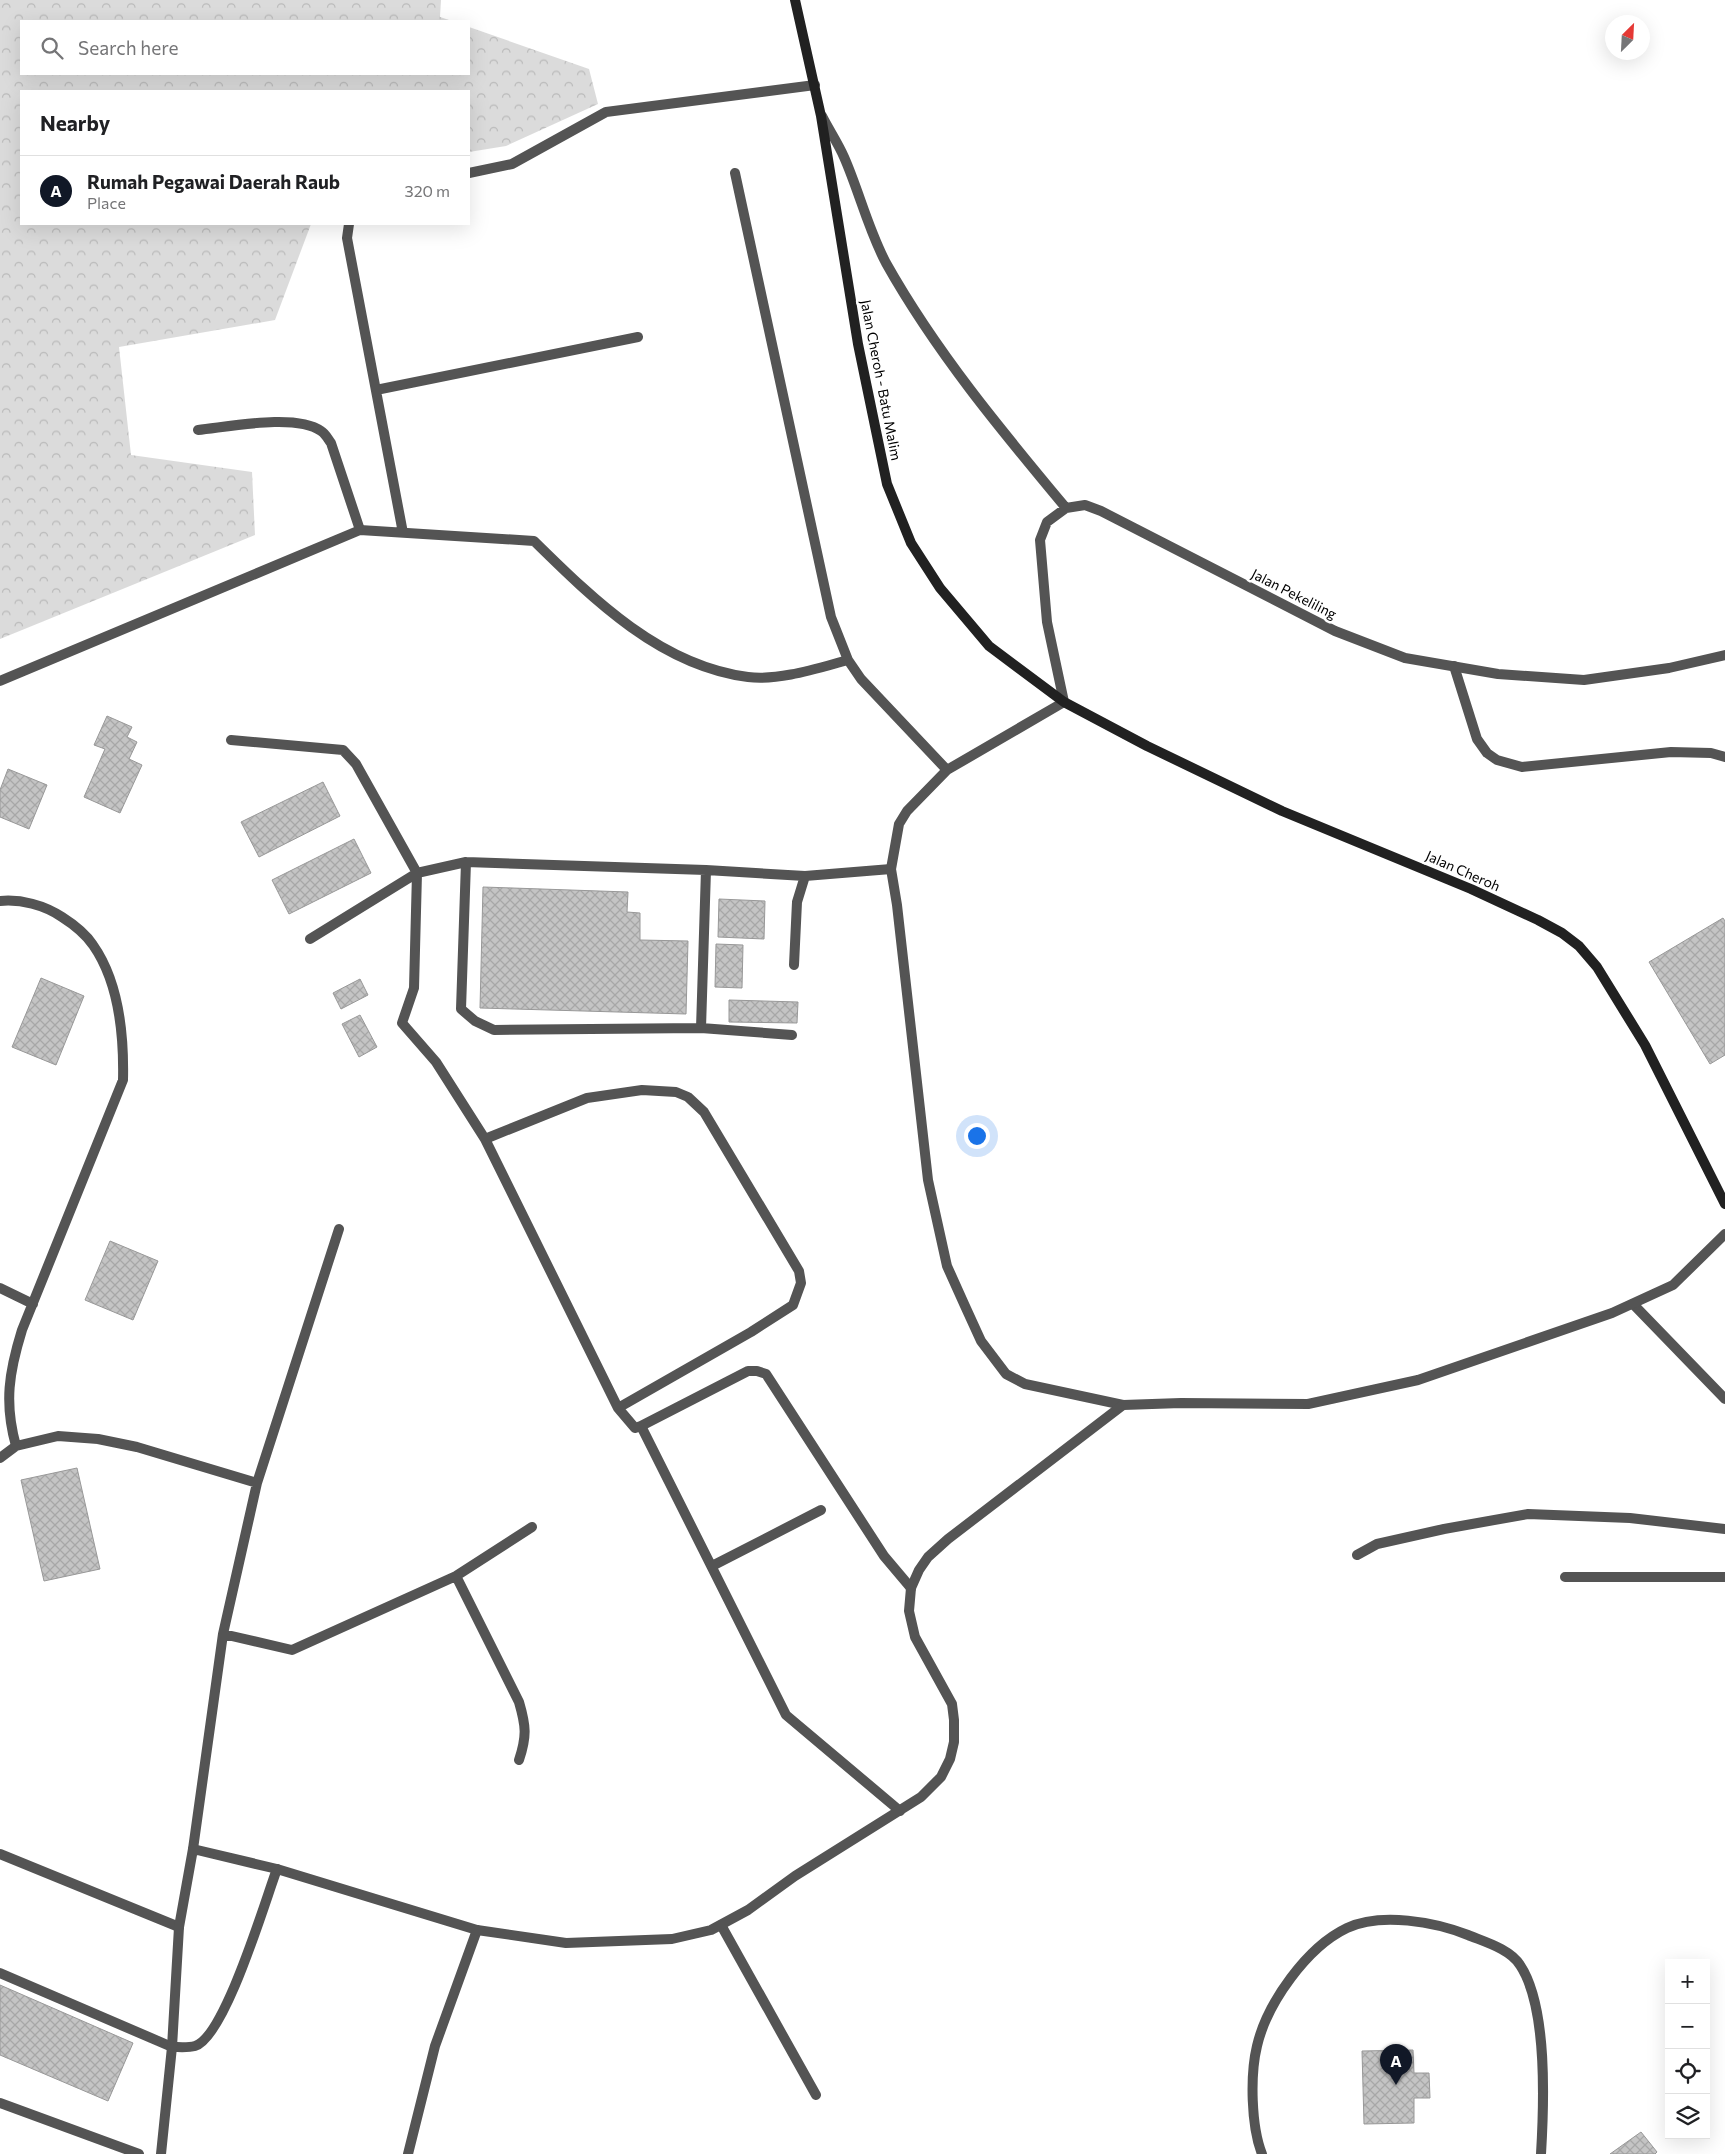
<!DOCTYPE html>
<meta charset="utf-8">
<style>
:root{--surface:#fff;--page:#f6f6f6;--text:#202124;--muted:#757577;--line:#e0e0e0;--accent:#111827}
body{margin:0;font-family:Commissioner,sans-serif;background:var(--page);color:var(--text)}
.controls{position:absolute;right:15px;bottom:15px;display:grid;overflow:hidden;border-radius:0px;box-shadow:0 5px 20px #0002}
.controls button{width:45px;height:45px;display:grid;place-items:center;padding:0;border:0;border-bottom:1px solid var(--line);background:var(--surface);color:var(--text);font:25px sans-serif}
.compass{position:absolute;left:1605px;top:15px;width:45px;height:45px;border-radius:50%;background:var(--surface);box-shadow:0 5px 20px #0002;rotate:24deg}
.you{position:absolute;left:976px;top:1135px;width:18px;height:18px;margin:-12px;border:4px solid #fff;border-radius:50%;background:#1a73e8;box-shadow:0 0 0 8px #1a73e833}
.badge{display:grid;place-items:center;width:32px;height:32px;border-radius:50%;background:var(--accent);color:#fff;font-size:16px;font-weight:700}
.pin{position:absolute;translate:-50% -41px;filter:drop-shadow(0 1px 2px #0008)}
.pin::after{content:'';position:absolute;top:26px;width:18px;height:15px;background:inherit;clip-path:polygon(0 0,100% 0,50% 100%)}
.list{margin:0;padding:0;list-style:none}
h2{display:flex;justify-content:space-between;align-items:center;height:65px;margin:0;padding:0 20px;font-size:21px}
h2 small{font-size:16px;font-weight:400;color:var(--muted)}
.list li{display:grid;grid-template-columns:32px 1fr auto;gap:15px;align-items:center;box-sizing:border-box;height:70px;padding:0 20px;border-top:1px solid var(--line)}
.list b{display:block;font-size:19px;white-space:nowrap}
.list p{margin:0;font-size:16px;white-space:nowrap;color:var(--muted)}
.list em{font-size:16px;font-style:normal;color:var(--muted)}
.icon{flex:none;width:28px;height:28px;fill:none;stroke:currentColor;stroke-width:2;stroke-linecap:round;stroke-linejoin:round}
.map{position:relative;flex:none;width:1725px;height:2154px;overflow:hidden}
.search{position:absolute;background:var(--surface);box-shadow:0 5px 20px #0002;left:20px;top:20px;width:450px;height:55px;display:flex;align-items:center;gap:12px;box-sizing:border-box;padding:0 18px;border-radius:0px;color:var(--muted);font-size:19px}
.panel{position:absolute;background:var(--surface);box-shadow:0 5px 20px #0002;left:20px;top:90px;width:450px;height:135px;border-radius:0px}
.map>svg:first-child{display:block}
.forest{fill:url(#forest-crowns)}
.building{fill:url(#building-cross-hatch);stroke:#989898}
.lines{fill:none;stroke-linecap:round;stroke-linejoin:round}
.service{stroke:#545454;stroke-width:10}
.minor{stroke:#545454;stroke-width:10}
.tertiary{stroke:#545454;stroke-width:10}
.secondary{stroke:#212121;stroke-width:10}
.labels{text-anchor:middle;stroke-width:5;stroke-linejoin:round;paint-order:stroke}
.street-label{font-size:14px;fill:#000;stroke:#fff}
</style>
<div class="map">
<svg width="1725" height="2154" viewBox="0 0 1725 2154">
<defs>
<pattern id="forest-crowns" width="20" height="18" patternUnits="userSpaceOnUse" patternTransform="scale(1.25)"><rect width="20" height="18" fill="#dbdbdb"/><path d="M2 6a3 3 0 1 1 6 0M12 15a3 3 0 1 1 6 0" fill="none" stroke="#bababa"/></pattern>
<pattern id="building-cross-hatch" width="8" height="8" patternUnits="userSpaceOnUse" patternTransform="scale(1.25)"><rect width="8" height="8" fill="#c4c4c4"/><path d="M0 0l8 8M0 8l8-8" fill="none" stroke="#a7a7a7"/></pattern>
</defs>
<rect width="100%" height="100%" fill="#fff"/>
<path class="forest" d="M0,0H441L440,17L452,21H21V74H469V27L589,69L598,104L506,146L469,152V91H21V224H311L275,320L119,347L131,455L252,472L255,535L0,639Z"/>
<path class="building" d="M107,716L132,727L127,737L137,742L129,759L142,765L120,813L84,797L105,749L94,745Z
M8,769L47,785L29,829L0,817V790Z
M323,782L340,816L259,857L241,822Z
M354,839L371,873L289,914L272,880Z
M483,887L628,892L627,912L640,913V940L688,941L686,1014L480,1008Z
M719,899L765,901L764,939L718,937Z
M1723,918L1725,921V1055L1710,1064L1649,962Z
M716,944L743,945L742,988L715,987Z
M41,978L84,996L56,1065L12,1047Z
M360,979L368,995L341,1009L333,993Z
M729,1000L798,1002L797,1023L729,1022Z
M360,1015L377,1047L359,1057L342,1024Z
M110,1241L158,1261L133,1320L85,1300Z
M77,1468L100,1569L44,1581L21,1480Z
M0,1985L133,2043L108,2101L0,2055Z
M1413,2050L1414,2073H1429L1430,2098H1414V2123L1364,2124L1362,2051Z
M1641,2132L1657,2152L1655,2154H1610Z"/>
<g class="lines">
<path class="service" d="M198,430C228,427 296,413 321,431C325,433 328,439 331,443L360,530
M1454,666L1477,739L1487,753L1497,760L1522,767L1671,752L1711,753L1725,757
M231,740L343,750L356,764L417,873L466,862L706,870L805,876L891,869
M466,862L461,1009L475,1021L494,1030L701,1028L706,870
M417,873L414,988L402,1023L436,1062L485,1139L618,1408L635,1428L641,1426L748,1371H757L766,1374L884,1556L911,1588
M310,939L417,873
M794,965L797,902L805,876
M701,1028L792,1035
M485,1139L587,1098L642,1090L676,1092L688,1097L704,1112L799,1271L801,1283L793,1305L751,1332L618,1408
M641,1426L786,1715L900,1811
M712,1566L821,1510
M721,1925L816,2095
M0,1973L172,2047
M1262,2154C1251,2126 1250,2075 1257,2046C1267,2003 1307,1947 1347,1928C1381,1912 1435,1922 1468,1935C1485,1942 1510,1949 1520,1965C1548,2007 1544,2104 1541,2154"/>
<path class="minor" d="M822,116C829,130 838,143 844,157C859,191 868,229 886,263C936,352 1001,430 1066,508
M469,173L512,164L606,112L815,85
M735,173L831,617L848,660L861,679L947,770
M349,224L347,238L403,533
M376,390L638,337
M0,681L360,530L534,541C594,600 661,666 748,677C779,681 818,668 848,660
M0,901C21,899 44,905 62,917C73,924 85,933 93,945C119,982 124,1036 123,1080L22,1330C9,1372 4,1403 16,1446
M0,1288L33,1304
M1633,1304L1725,1399
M1123,1405L1025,1384L1006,1374L981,1341L965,1306L947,1266L928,1180L897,905L891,869L899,824L907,811L947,770L1064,702L1047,622L1040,540L1047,522L1066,508L1085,505L1101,511L1335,631L1405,658L1498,674L1584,680L1669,668L1725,655
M0,1458L16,1446L58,1436L98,1439L137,1447L257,1483
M1357,1555L1377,1544L1444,1529L1528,1514L1630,1518L1725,1529
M456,1576L519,1702C526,1726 527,1736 519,1760
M1565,1577H1725
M223,1634L292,1650L456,1576L532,1527
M193,1849L223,1634L257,1483L339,1229
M0,1854L179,1927
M172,2047C179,2047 188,2048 195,2046C225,2037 265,1901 277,1869
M0,2103L139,2154
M408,2154L435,2046L477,1930"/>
<path class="tertiary" d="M161,2154L172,2047L179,1927L193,1849L277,1869L477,1930L566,1943L672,1939L711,1930L748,1910L795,1876L921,1797L941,1777L950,1759L954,1742V1720L952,1704L915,1637L909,1611L911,1588L919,1570L928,1557L948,1539L1123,1405L1181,1403L1308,1404L1418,1380L1612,1313L1673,1285L1725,1234"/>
<path class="secondary" d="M795,0L821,116L858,344L887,484L911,543L940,588L989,646L1064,702L1147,746L1282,811L1471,889L1538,920L1562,933L1579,946L1597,967L1645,1045L1725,1204"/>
</g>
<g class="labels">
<g class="street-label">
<text transform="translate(881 380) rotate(79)" y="5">Jalan Cheroh - Batu Malim</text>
<text transform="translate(1294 594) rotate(27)" y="5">Jalan Pekeliling</text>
<text transform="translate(1463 871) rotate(24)" y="5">Jalan Cheroh</text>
</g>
</g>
</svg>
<div class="controls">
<button>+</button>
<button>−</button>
<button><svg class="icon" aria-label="locate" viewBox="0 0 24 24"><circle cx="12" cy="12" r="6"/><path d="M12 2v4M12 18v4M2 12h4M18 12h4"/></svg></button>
<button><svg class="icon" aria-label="layers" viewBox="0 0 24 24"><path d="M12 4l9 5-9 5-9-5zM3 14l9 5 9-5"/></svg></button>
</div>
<svg class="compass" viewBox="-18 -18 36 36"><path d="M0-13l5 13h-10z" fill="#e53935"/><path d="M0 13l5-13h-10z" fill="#757577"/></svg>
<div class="you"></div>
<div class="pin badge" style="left:1396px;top:2085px">A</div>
<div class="search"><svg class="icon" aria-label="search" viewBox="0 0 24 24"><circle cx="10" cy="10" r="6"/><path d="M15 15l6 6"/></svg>Search here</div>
<section class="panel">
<h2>Nearby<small></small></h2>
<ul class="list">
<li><span class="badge">A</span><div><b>Rumah Pegawai Daerah Raub</b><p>Place</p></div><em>320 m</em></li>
</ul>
</section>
</div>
